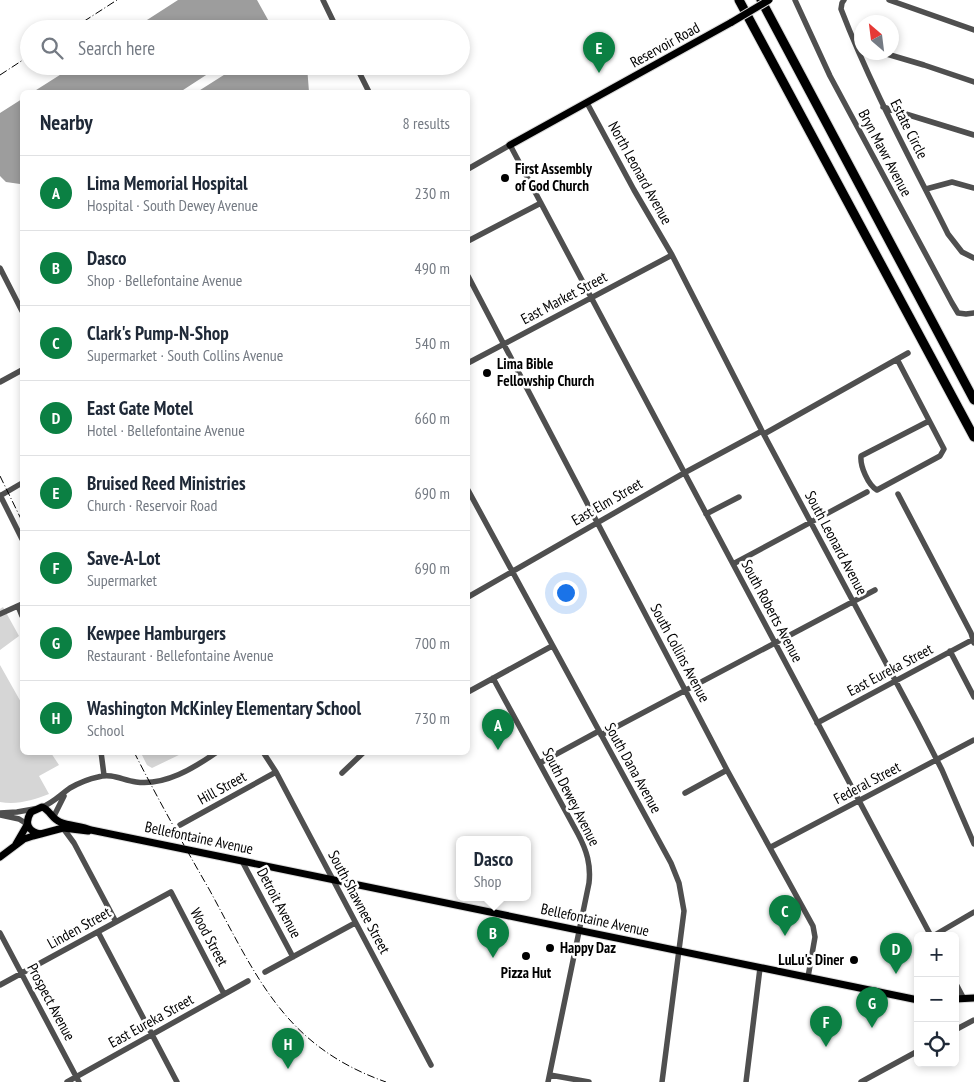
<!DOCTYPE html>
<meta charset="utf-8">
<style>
:root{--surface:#fff;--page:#f2f2f3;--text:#1f2937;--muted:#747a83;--line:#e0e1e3;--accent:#0b8043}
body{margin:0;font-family:"PT Sans Narrow",sans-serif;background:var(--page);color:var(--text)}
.controls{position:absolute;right:15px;bottom:15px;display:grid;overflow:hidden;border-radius:8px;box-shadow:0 2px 8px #0003}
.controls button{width:45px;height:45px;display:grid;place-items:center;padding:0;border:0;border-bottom:1px solid var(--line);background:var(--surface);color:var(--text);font:25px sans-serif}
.compass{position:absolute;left:854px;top:15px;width:45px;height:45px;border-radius:50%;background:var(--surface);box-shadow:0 2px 8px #0003;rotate:332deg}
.you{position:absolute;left:565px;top:592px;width:18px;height:18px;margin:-12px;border:4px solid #fff;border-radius:50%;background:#1a73e8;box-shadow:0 0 0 8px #1a73e833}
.badge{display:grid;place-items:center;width:32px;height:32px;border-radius:50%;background:var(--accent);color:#fff;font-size:16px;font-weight:700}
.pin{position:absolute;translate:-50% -41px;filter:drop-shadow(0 1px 2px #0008)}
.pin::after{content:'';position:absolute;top:26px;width:18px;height:15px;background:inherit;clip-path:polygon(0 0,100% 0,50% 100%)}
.popup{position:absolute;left:456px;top:836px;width:75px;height:65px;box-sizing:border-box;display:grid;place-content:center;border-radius:8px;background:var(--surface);filter:drop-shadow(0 1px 4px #0005);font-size:16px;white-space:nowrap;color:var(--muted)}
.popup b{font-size:19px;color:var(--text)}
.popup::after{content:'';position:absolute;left:50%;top:100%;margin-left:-10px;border:10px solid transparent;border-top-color:var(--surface)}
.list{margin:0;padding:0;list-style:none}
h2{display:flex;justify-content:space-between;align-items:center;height:65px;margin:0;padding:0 20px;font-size:21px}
h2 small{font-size:16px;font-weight:400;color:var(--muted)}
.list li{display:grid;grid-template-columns:32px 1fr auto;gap:15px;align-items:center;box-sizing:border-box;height:75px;padding:0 20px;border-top:1px solid var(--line)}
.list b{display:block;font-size:19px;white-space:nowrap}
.list p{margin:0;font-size:16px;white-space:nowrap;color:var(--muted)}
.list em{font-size:16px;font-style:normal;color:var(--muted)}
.icon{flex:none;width:28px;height:28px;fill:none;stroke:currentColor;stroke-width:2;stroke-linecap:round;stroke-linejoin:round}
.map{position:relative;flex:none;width:974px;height:1082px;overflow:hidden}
.search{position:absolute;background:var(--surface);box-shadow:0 2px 8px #0003;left:20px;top:20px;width:450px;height:55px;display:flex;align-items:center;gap:12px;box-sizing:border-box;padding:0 18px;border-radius:28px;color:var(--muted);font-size:19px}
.panel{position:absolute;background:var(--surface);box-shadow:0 2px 8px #0003;left:20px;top:90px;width:450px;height:665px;border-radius:8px}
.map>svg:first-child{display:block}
.green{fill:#d6d6d6}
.water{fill:#9d9d9d}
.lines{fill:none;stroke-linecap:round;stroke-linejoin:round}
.major-casing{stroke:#dbdbdb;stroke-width:9}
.highway-casing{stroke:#dbdbdb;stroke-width:11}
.minor{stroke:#4f4f4f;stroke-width:5.5}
.major{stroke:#000;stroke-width:7}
.highway{stroke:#000;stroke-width:9}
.rail{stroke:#000;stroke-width:1;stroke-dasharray:8 2.5 1 2.5;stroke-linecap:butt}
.major-bridge-casing{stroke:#dbdbdb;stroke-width:9;stroke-linecap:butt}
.major-bridge{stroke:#000;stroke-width:7}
.poi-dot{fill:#000;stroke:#fff;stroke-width:2}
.labels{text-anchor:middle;stroke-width:5;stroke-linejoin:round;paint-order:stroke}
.street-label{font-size:15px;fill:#000;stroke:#fff}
.poi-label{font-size:15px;font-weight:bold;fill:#000;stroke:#fff;text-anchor:start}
</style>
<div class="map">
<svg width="974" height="1082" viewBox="0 0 974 1082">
<rect width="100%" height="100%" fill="#fff"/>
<path class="green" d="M3,607L19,636L0,650V609Z
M0,665L22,704V752L51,753L59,765L39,776L49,794C33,800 18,805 0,802Z
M141,753H183L152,768L147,765Z"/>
<path class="water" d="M178,0H257L272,27V29H133Z
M74,66H220L180,92H33Z
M238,66H307L309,92H197Z
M22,99V184H20L6,182L0,176V113Z"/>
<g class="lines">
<defs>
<path id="major" d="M510,145L732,22
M41,834C28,832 24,823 31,812L42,807C50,810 52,819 60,822C70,826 81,826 91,830L918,1000
M16,844L27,825
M0,857L24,839L33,836L63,828L88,831
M955,999L974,998"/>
<path id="highway" d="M739,0L974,437
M761,0L974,400"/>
</defs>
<use href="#major" class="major-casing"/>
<use href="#highway" class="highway-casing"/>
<path class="minor" d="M323,0L337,29
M795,0L830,76L952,303L958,313L966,314L974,313
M844,0L842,3L841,9C871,87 911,160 948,234L962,252L974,258
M889,0L974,30
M880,52L924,65L974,82
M356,66L369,92
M587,103L634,190L672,255L762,431L918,723L942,770L974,844
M883,107L974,135
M468,169L510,145L931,936
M926,189L952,182L974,188
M468,241L541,203
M0,268L22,311
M468,276L727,770L813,926L815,937L808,977
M897,359L944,449L940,456L877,490C868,485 860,466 861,456L929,421
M468,363L672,255
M0,382L22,370
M764,434L908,353
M468,490L671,863L679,883L684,911L662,1082
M898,494L971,633L974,643
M0,495L22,539
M0,496L22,483
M706,514L739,497
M733,564L867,492
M468,597L684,473L762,431
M18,606L22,616
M0,614L22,604
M950,651L974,697
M493,678L578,834C587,851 591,865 589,883L548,1082
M468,692L552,646
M817,723L974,639
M601,735L875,590
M101,752L104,775
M263,752L276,772L431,1065
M540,763L599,731
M342,773L364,752
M685,793L727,770
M42,807C53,803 60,795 70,788C79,783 88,779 98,777C112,773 122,780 136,782C165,786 194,768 217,752
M0,813L17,812L34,809
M0,815L19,819L27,824
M54,816L64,796
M180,825L276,772
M63,828L74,843L116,922
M771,847L974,740
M242,861L293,957
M98,932L177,1082
M0,933L79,1082
M933,936L974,912
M265,972L355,923
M955,982L964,999
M0,985L171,892L224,994
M955,1030L974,1020
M550,1075L589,1082
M67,1082L248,981
M746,1082L760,968
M861,1082L918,1051"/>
<use href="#major" class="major"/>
<use href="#highway" class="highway"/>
<path class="rail" d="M72,29L117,0
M0,75L29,56
M0,476L22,521
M134,752C158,799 183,844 209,889C257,977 284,1046 386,1082"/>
<defs>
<path id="major-bridge" d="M732,22L769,0"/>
</defs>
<use href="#major-bridge" class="major-bridge-casing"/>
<use href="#major-bridge" class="major-bridge"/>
</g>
<g class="poi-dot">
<circle cx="505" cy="178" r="5"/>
<circle cx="487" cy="373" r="5"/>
<circle cx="550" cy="948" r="5"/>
<circle cx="526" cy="956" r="5"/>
<circle cx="854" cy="960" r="5"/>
</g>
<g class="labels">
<g class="street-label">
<text transform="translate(665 45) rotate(-29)" y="5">Reservoir Road</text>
<text transform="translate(909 129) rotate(63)" y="5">Estate Circle</text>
<text transform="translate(885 153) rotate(62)" y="5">Bryn Mawr Avenue</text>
<text transform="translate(640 173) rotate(61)" y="5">North Leonard Avenue</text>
<text transform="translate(564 298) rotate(-28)" y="5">East Market Street</text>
<text transform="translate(607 502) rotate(-30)" y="5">East Elm Street</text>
<text transform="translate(836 543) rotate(62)" y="5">South Leonard Avenue</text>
<text transform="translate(772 611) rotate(62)" y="5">South Roberts Avenue</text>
<text transform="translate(680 653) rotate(62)" y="5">South Collins Avenue</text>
<text transform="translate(890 670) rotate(-28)" y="5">East Eureka Street</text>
<text transform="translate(633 768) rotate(61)" y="5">South Dana Avenue</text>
<text transform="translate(867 783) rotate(-28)" y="5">Federal Street</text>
<text transform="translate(222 788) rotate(-29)" y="5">Hill Street</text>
<text transform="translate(571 797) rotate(63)" y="5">South Dewey Avenue</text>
<text transform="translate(199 838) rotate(12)" y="5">Bellefontaine Avenue</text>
<text transform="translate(359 902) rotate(62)" y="5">South Shawnee Street</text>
<text transform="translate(279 903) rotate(62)" y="5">Detroit Avenue</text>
<text transform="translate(595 920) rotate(12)" y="5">Bellefontaine Avenue</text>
<text transform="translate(79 928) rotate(-29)" y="5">Linden Street</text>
<text transform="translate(209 937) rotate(62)" y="5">Wood Street</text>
<text transform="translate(51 1002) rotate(62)" y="5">Prospect Avenue</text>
<text transform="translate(151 1021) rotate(-29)" y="5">East Eureka Street</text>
</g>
<g class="poi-label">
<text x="515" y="174">First Assembly<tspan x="515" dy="17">of God Church</tspan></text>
<text x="497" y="369">Lima Bible<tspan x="497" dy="17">Fellowship Church</tspan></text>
<text x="560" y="953">Happy Daz</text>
<text x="844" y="965" text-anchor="end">LuLu's Diner</text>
<text x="526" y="978" text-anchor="middle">Pizza Hut</text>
</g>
</g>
</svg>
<div class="controls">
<button>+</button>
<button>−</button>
<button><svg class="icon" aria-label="locate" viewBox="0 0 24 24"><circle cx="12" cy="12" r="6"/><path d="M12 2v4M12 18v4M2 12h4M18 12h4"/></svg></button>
</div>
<svg class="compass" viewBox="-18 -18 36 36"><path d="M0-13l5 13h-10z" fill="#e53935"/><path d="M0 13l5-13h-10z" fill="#747a83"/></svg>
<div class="you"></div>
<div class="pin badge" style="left:498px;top:750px">A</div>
<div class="pin badge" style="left:493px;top:958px">B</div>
<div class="popup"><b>Dasco</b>Shop</div>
<div class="pin badge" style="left:785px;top:936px">C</div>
<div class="pin badge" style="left:896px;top:974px">D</div>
<div class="pin badge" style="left:599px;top:73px">E</div>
<div class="pin badge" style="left:826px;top:1047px">F</div>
<div class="pin badge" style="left:872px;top:1028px">G</div>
<div class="pin badge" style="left:288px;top:1069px">H</div>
<div class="search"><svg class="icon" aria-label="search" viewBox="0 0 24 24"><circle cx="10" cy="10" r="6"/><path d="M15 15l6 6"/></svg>Search here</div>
<section class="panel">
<h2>Nearby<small>8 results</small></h2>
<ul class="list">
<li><span class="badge">A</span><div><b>Lima Memorial Hospital</b><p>Hospital · South Dewey Avenue</p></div><em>230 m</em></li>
<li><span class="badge">B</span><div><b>Dasco</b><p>Shop · Bellefontaine Avenue</p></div><em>490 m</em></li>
<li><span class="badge">C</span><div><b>Clark's Pump-N-Shop</b><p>Supermarket · South Collins Avenue</p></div><em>540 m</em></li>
<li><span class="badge">D</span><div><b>East Gate Motel</b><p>Hotel · Bellefontaine Avenue</p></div><em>660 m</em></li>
<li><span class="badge">E</span><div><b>Bruised Reed Ministries</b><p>Church · Reservoir Road</p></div><em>690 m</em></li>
<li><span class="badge">F</span><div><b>Save-A-Lot</b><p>Supermarket</p></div><em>690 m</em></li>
<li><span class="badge">G</span><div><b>Kewpee Hamburgers</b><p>Restaurant · Bellefontaine Avenue</p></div><em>700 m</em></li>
<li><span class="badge">H</span><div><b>Washington McKinley Elementary School</b><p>School</p></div><em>730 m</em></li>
</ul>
</section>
</div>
